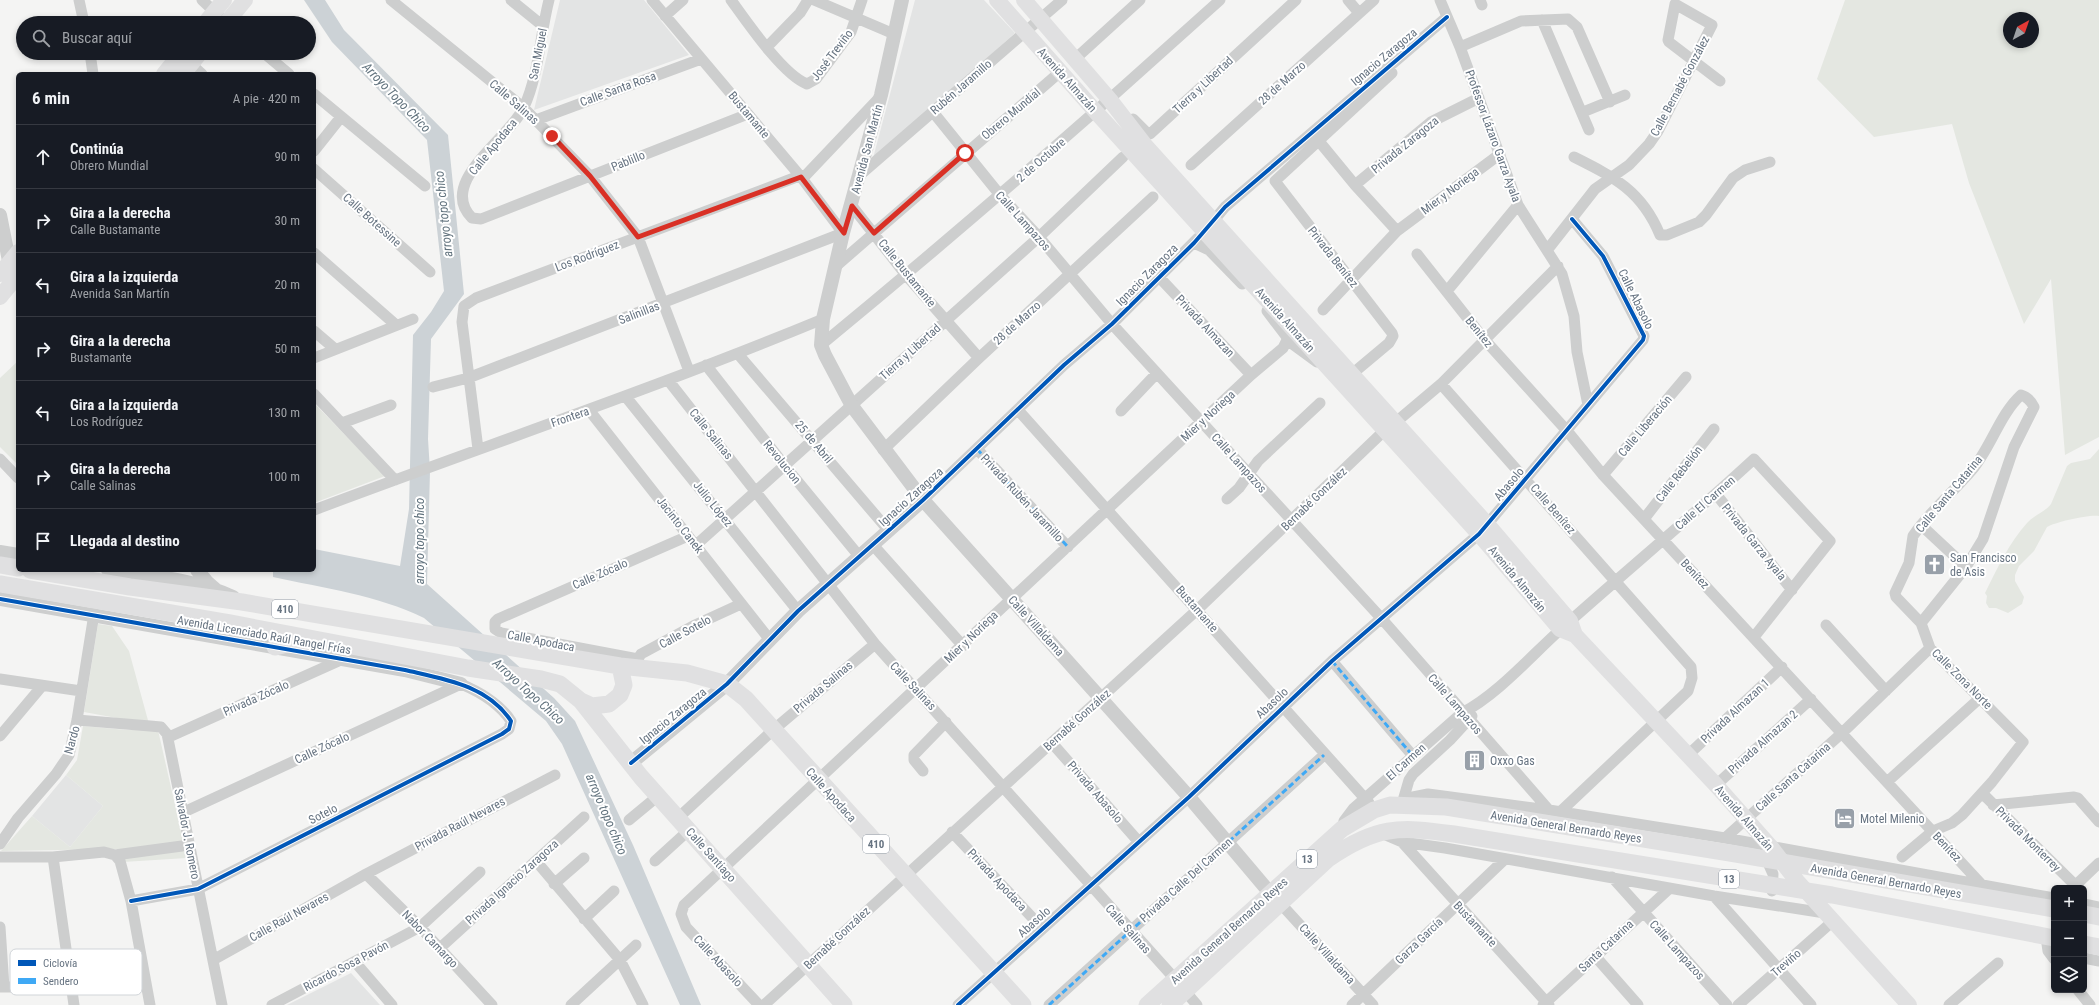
<!DOCTYPE html>
<html lang="es">
<meta charset="utf-8">
<style>
:root{--surface:#171b24;--page:#242831;--text:#f1f3f6;--muted:#9ea1a6;--line:#363941}
body{margin:0;font-family:"Roboto Condensed",sans-serif;background:var(--page);color:var(--text)}
.controls{position:absolute;right:12px;bottom:12px;display:grid;overflow:hidden;border-radius:6px;box-shadow:0 2px 6px #0003}
.controls button{width:36px;height:36px;display:grid;place-items:center;padding:0;border:0;border-bottom:1px solid var(--line);background:var(--surface);color:var(--text);font:20px sans-serif}
.compass{position:absolute;left:2003px;top:12px;width:36px;height:36px;border-radius:50%;background:var(--surface);box-shadow:0 2px 6px #0003;rotate:40deg}
.stop{position:absolute;width:12px;height:12px;margin:-9px;border:3px solid #d93025;border-radius:50%;background:#fff}
.stop.end{background:#d93025;border-color:#fff;box-shadow:0 1px 4px #0008}
.list{margin:0;padding:0;list-style:none}
h2{display:flex;justify-content:space-between;align-items:center;height:52px;margin:0;padding:0 16px;font-size:17px}
h2 small{font-size:13px;font-weight:400;color:var(--muted)}
.list li{display:grid;grid-template-columns:26px 1fr auto;gap:12px;align-items:center;box-sizing:border-box;height:64px;padding:0 16px;border-top:1px solid var(--line)}
.list b{display:block;font-size:15px;white-space:nowrap}
.list p{margin:0;font-size:13px;white-space:nowrap;color:var(--muted)}
.list em{font-size:13px;font-style:normal;color:var(--muted)}
.icon{flex:none;width:22px;height:22px;fill:none;stroke:currentColor;stroke-width:2;stroke-linecap:round;stroke-linejoin:round}
.map{position:relative;flex:none;width:2099px;height:1005px;overflow:hidden}
.search{position:absolute;background:var(--surface);box-shadow:0 2px 6px #0003;left:16px;top:16px;width:300px;height:44px;display:flex;align-items:center;gap:10px;box-sizing:border-box;padding:0 14px;border-radius:22px;color:var(--muted);font-size:15px}
.panel{position:absolute;background:var(--surface);box-shadow:0 2px 6px #0003;left:16px;top:72px;width:300px;height:500px;border-radius:6px}
.map>svg:first-child{display:block}
.built{fill:#e3e4e4}
.green{fill:#e4e7e1;fill-rule:evenodd}
.water{fill:#ccd2d6}
.lines{fill:none;stroke-linecap:round;stroke-linejoin:round}
.minor{stroke:#cdcece;stroke-width:11}
.tertiary{stroke:#cdcece;stroke-width:14}
.secondary{stroke:#e0e0e1;stroke-width:16}
.primary{stroke:#e0e0e1;stroke-width:17}
.quiet{stroke:#3fa9f5;stroke-width:3;stroke-dasharray:6 3;stroke-linecap:butt}
.cycleway-casing{stroke:#fff;stroke-width:6}
.cycleway{stroke:#0057b8;stroke-width:4}
.route{stroke:#d93025;stroke-width:5}
.labels{text-anchor:middle;stroke-width:4;stroke-linejoin:round;paint-order:stroke}
.shield{fill:#fff;stroke:#949da7;stroke-width:1}
.shield-label{font-size:11px;font-weight:bold;fill:#667381}
.street-label{font-size:12px;fill:#667381;stroke:#fff}
.poi-label{font-size:12px;fill:#667381;stroke:#fff;text-anchor:start}
.water-label{font-size:13px;font-style:italic;fill:#62737e;stroke:#fff}
.key{fill:#fff;stroke:#d1d5d9;stroke-width:1}
.key-label{font-size:11px;fill:#667381}
</style>
<div class="map">
<svg width="2099" height="1005" viewBox="0 0 2099 1005">
<rect width="100%" height="100%" fill="#f4f4f3"/>
<path class="built" d="M560,0H644L689,55L534,110Z
M915,0H984L1015,33L872,162Z
M66,775L103,806L70,847L32,816Z
M351,973L380,1005H287Z"/>
<path class="green" d="M1845,0H2099V437L2065,455L2051,279L2024,324L1969,183L1952,124L1874,137L1817,79ZM2009,18H2033V42H2009Z
M18,361V465L0,447V378Z
M314,403L385,476L314,503Z
M2099,449V516C2090,514 2055,522 2047,527L2034,551L2019,566L2015,575V581L2024,597L2022,604L2008,613L1996,608H1989L1986,603L1987,596L1985,593C1997,569 2009,543 2027,523C2034,515 2045,512 2051,504L2067,466L2071,463L2090,459Z
M98,624L112,626L129,651L149,724L84,712Z
M83,726L127,730H158L187,858L123,862L117,849L1,851L32,816L70,847L103,806L66,775L77,760Z"/>
<path class="water" d="M304,0H325L344,30L448,135L464,294L431,339L428,439L430,471L427,584L554,698L575,721L633,845L701,1005H680L562,744L546,721L424,618C377,595 323,588 273,577V570H314V549L400,566L409,509L413,335L431,312L444,291L427,140L332,42Z"/>
<g class="lines">
<path class="minor" d="M79,0L84,23
M202,0L219,16
M391,0L524,108L590,176L638,237L689,371
M511,0L543,26
M549,0C540,35 539,74 524,107C511,137 436,182 472,218L481,219L748,114
M731,0C747,22 783,75 807,84L816,79L851,32L862,0
M814,0L894,34
M1348,0L1359,13
M1440,0L1460,47L1518,205L1562,274L1574,316L1577,352L1588,405
M1480,0L1482,5
M665,16L683,0
M1542,20L1589,130
M767,47L800,13L808,0
M1460,47L1521,21L1568,19L1577,27L1610,102
M90,53L93,74
M264,53L289,74
M1075,59L1140,0
M191,64L202,74
M314,94L425,186
M933,112L1000,195L1039,237L1112,324L1382,619L1549,810
M1583,112L1625,95
M1133,119L1147,133L1150,134L1296,0
M536,120L701,59
M1318,140L1355,185L1397,231
M314,151L341,117
M1574,157C1614,177 1642,191 1660,235H1667L1699,222L1706,215L1733,178L1745,170L1770,162
M1191,165L1374,0
M314,169L430,272
M861,174L1062,0
M1355,185L1431,122L1479,98
M852,206L906,275L979,358
M1210,225L1225,207L1447,17
M1194,243L1209,250L1242,284
M1548,249L1595,189L1629,165L1649,144L1658,131L1712,25L1675,4L1668,40L1669,42L1720,81
M314,253L396,325
M1417,254L1484,339L1568,432L1603,475L1982,885
M835,267L1060,72
M1159,277L1251,375
M1447,291L1518,205
M1323,310L1397,231L1500,154
M314,331L335,349
M1287,340L1317,362
M821,345C957,233 1090,118 1220,0
M738,354L889,531
M314,358L413,319
M706,365L785,466L859,556
M1352,374L1389,343L1393,336L1392,333L1275,181L1392,73
M668,380L875,644L1175,979
M1441,384L1691,667L1692,678L1688,691L1560,812
M433,387L468,378L843,233L801,177L652,0
M314,394L395,480
M626,397L798,611
M589,410L770,640
M1018,410L1369,803
M1121,411L1157,373
M1396,422L1441,384L1558,266
M342,423L391,405
M478,449L462,322L464,306L476,298L794,178L806,175L880,97
M977,449L1068,547
M883,450L979,358L1153,197
M0,459L18,478
M1603,475L1686,377
M1716,494L1792,590
M1227,499L1239,488L1258,461L1320,403
M923,500L1064,365L1112,324L1198,238
M314,510C484,446 656,388 823,319
M1644,519L1714,429
M1921,525L1966,567
M696,545L1039,237L1123,157
M873,545L963,646
M1826,625L1886,691
M638,659L501,633L495,629V622L498,619L688,536
M1332,661L1413,756
M638,665V659L641,654L693,626L741,604
M0,679L81,691
M77,720L150,726L161,727L167,734L222,1005
M0,736L42,686
M169,737L343,659
M1052,743L1138,841
M1688,755L1782,667
M923,771L914,760V755L946,722
M1887,782L1980,698
M1716,785L1811,699
M1982,793L2073,883H2078L2099,863
M1402,804L1409,780L1413,774L1450,740L1472,716
M1405,805L1413,797L1428,794L1549,810L1725,838L2054,898
M1993,805L2074,797L2078,798L2099,822
M678,818L772,731L875,644
M629,820L658,796
M1342,829L1344,821L1353,809L1462,713C1497,695 1531,656 1561,629C1625,572 1691,517 1754,459L1830,541L1754,637
M952,832L1042,928
M1381,833L1402,842L1445,848L1714,896L1825,913
M1725,838L1842,733L1930,648
M1402,842L1549,1005
M0,844L18,818L56,774L69,755L77,720L94,614
M115,855L182,846
M1765,856L1773,874L1772,891
M0,857H53L104,852L115,855L120,861L131,901L150,1005
M53,857L74,1005
M1902,857L1933,831L1952,823L1962,815L1992,782L2023,742L1930,648L1921,623L1896,597L1895,593L1909,563L1913,536L1918,529C1934,508 1955,490 1972,470C1991,447 2000,414 2021,395C2028,397 2031,401 2034,407L2014,447L1983,539L1966,567L1921,623
M536,861L620,960L643,1005
M655,861L689,830
M366,874L420,927L492,1005
M1612,877L1727,1005
M554,884L584,858
M1714,896L1811,1005
M131,901L198,889L502,734L509,729L511,721C499,703 480,692 461,684L184,812
M1280,903L1373,1005
M2084,904L2099,907
M584,919L614,891
M0,927L4,987
M2046,937L2048,951L2054,959
M440,948L584,817
M1595,956L1638,1005
M2084,958L2099,961
M213,960L366,874L555,775
M355,962L392,1005
M0,987H72
M2078,990L2090,1005
M1185,991L1197,1005
M272,1005L420,927L480,872
M571,1005L636,945
M759,1005L686,927L681,914L684,905L1251,375L1283,348L1287,340L1286,336L1267,311
M764,1005L1197,610L1385,430
M958,1005L1189,797L1332,661L1479,534L1643,340L1644,336L1603,256L1572,219
M1049,1005L1324,755
M1352,1005L1504,860
M1543,1005L1670,888
M1738,1005L1833,921
M1949,1005L1998,963"/>
<path class="tertiary" d="M902,0L881,95L843,233L823,319L821,345L825,355L852,406L923,500L1189,797L1270,893
M0,215L11,271
M0,552L18,555
M108,570C149,576 195,579 233,597
M197,570L207,582L215,589
M0,599L405,670L461,684
M631,763L727,684L798,611L923,500"/>
<path class="secondary" d="M997,0L1096,112L1479,534L1560,629L1575,635L1716,785L1770,846L1797,881L1909,1005
M1024,0L1110,100L1144,144L1487,524L1570,621L1575,635
M205,23L224,0
M226,23L245,0
M164,74L181,53
M183,74L200,53
M0,274L18,252
M0,297L18,275"/>
<path class="primary" d="M0,565L18,568
M30,570L130,587L242,602L620,666L687,673L727,684L746,699L1023,1005
M0,584L230,623L468,668L541,679L560,684L581,701L592,706L609,704L620,695L624,685L620,666
M275,647L287,644L305,645
M581,701L641,777L844,1005
M2084,914L2099,917
M2084,944L2099,947
M1147,1005L1342,829L1374,810L1390,805L1446,807L1736,854L2054,909
M1170,1005L1328,859C1376,826 1398,826 1454,834L1832,895L2054,938"/>
<path class="quiet" d="M977,449L1068,547
M1332,661L1413,756
M1049,1005L1324,755"/>
<defs>
<path id="cycleway" d="M0,599L405,670C444,679 487,685 511,721L509,729L502,734L198,889L131,901
M631,763L727,684L798,611L923,500L1064,365L1112,324L1194,243L1225,207L1447,17
M958,1005L1189,797L1332,661L1479,534L1643,340L1644,336L1603,256L1572,219"/>
</defs>
<use href="#cycleway" class="cycleway-casing"/>
<use href="#cycleway" class="cycleway"/>
</g>
<g class="lines">
<path class="route" d="M552,136L590,176L638,237L801,177L844,233L852,206L874,233L965,153"/>
</g>
<defs>
<symbol id="church-square" viewBox="-11 -11 22 22"><rect x="-9" y="-9" width="18" height="18" rx="4" fill="#98a0a9" stroke="#fff"/><path d="M-1.2-6h2.4v3.5h3.3v2.4h-3.3V6h-2.4V-.1h-3.3v-2.4h3.3Z" fill="#fff"/></symbol>
<symbol id="building-square" viewBox="-11 -11 22 22"><rect x="-9" y="-9" width="18" height="18" rx="4" fill="#98a0a9" stroke="#fff"/><path d="M-4-6H4V6H1V3H-1V6H-4ZM-2.5-4.3h1.7v1.8h-1.7ZM.8-4.3h1.7v1.8H.8ZM-2.5-1h1.7V.8h-1.7ZM.8-1h1.7V.8H.8Z" fill="#fff"/></symbol>
<symbol id="hotel-square" viewBox="-11 -11 22 22"><rect x="-9" y="-9" width="18" height="18" rx="4" fill="#98a0a9" stroke="#fff"/><path d="M-6-4.5h1.5V1H6V5H4.5V3h-9V5H-6ZM-4 0a1.8 1.8 0 1 1 3.6 0ZM.5 0V-2.5h3Q6-2.5 6 0Z" fill="#fff"/></symbol>
</defs>
<g fill-rule="evenodd">
<use href="#church-square" x="1922" y="552" width="25" height="25"/>
<use href="#building-square" x="1462" y="748" width="25" height="25"/>
<use href="#hotel-square" x="1832" y="806" width="25" height="25"/>
</g>
<g class="labels">
<g class="shield">
<rect x="272" y="600" width="26" height="18" rx="3"/>
<rect x="863" y="835" width="26" height="18" rx="3"/>
<rect x="1297" y="850" width="20" height="18" rx="3"/>
<rect x="1719" y="870" width="20" height="18" rx="3"/>
</g>
<g class="shield-label">
<text x="285" y="613">410</text>
<text x="876" y="848">410</text>
<text x="1307" y="863">13</text>
<text x="1729" y="883">13</text>
</g>
<g class="street-label">
<text transform="translate(538 54) rotate(-79)" y="4">San Miguel</text>
<text transform="translate(832 55) rotate(-53)" y="4">José Treviño</text>
<text transform="translate(1384 57) rotate(-40)" y="4">Ignacio Zaragoza</text>
<text transform="translate(1067 80) rotate(48)" y="4">Avenida Almazán</text>
<text transform="translate(1282 83) rotate(-42)" y="4">28 de Marzo</text>
<text transform="translate(1203 85) rotate(-43)" y="4">Tierra y Libertad</text>
<text transform="translate(1680 86) rotate(-62)" y="4">Calle Bernabé González</text>
<text transform="translate(961 87) rotate(-41)" y="4">Rubén Jaramillo</text>
<text transform="translate(618 89) rotate(-20)" y="4">Calle Santa Rosa</text>
<text transform="translate(514 102) rotate(41)" y="4">Calle Salinas</text>
<text transform="translate(1011 114) rotate(-40)" y="4">Obrero Mundial</text>
<text transform="translate(749 115) rotate(50)" y="4">Bustamante</text>
<text transform="translate(1493 136) rotate(70)" y="4">Professor Lázaro Garza Ayala</text>
<text transform="translate(1405 145) rotate(-39)" y="4">Privada Zaragoza</text>
<text transform="translate(493 147) rotate(-51)" y="4">Calle Apodaca</text>
<text transform="translate(867 149) rotate(-75)" y="4">Avenida San Martín</text>
<text transform="translate(1041 160) rotate(-41)" y="4">2 de Octubre</text>
<text transform="translate(628 161) rotate(-22)" y="4">Pablillo</text>
<text transform="translate(1450 191) rotate(-37)" y="4">Mier y Noriega</text>
<text transform="translate(372 220) rotate(42)" y="4">Calle Botessine</text>
<text transform="translate(1023 221) rotate(48)" y="4">Calle Lampazos</text>
<text transform="translate(587 256) rotate(-21)" y="4">Los Rodríguez</text>
<text transform="translate(1333 257) rotate(52)" y="4">Privada Benítez</text>
<text transform="translate(907 273) rotate(51)" y="4">Calle Bustamante</text>
<text transform="translate(1147 275) rotate(-45)" y="4">Ignacio Zaragoza</text>
<text transform="translate(1636 299) rotate(64)" y="4">Calle Abasolo</text>
<text transform="translate(639 313) rotate(-21)" y="4">Salinillas</text>
<text transform="translate(1285 320) rotate(48)" y="4">Avenida Almazán</text>
<text transform="translate(1017 323) rotate(-42)" y="4">28 de Marzo</text>
<text transform="translate(1205 326) rotate(47)" y="4">Privada Almazan</text>
<text transform="translate(1479 332) rotate(51)" y="4">Benítez</text>
<text transform="translate(910 352) rotate(-42)" y="4">Tierra y Libertad</text>
<text transform="translate(1208 416) rotate(-43)" y="4">Mier y Noriega</text>
<text transform="translate(570 417) rotate(-19)" y="4">Frontera</text>
<text transform="translate(1645 426) rotate(-50)" y="4">Calle Liberación</text>
<text transform="translate(711 434) rotate(51)" y="4">Calle Salinas</text>
<text transform="translate(814 442) rotate(50)" y="4">25 de Abril</text>
<text transform="translate(782 462) rotate(51)" y="4">Revolucion</text>
<text transform="translate(1239 463) rotate(48)" y="4">Calle Lampazos</text>
<text transform="translate(1679 474) rotate(-52)" y="4">Calle Rebelión</text>
<text transform="translate(1509 484) rotate(-50)" y="4">Abasolo</text>
<text transform="translate(1949 494) rotate(-50)" y="4">Calle Santa Catarina</text>
<text transform="translate(911 497) rotate(-42)" y="4">Ignacio Zaragoza</text>
<text transform="translate(1022 498) rotate(47)" y="4">Privada Rubén Jaramillo</text>
<text transform="translate(1314 499) rotate(-44)" y="4">Bernabé González</text>
<text transform="translate(1705 503) rotate(-41)" y="4">Calle El Carmen</text>
<text transform="translate(713 504) rotate(51)" y="4">Julio López</text>
<text transform="translate(1553 509) rotate(49)" y="4">Calle Benítez</text>
<text transform="translate(680 525) rotate(52)" y="4">Jacinto Canek</text>
<text transform="translate(1754 542) rotate(51)" y="4">Privada Garza Ayala</text>
<text transform="translate(600 574) rotate(-24)" y="4">Calle Zócalo</text>
<text transform="translate(1695 574) rotate(47)" y="4">Benítez</text>
<text transform="translate(1517 579) rotate(50)" y="4">Avenida Almazán</text>
<text transform="translate(1197 609) rotate(49)" y="4">Bustamante</text>
<text transform="translate(1036 626) rotate(48)" y="4">Calle Villaldama</text>
<text transform="translate(685 632) rotate(-28)" y="4">Calle Sotelo</text>
<text transform="translate(264 635) rotate(10)" y="4">Avenida Licenciado Raúl Rangel Frías</text>
<text transform="translate(971 637) rotate(-44)" y="4">Mier y Noriega</text>
<text transform="translate(541 641) rotate(11)" y="4">Calle Apodaca</text>
<text transform="translate(1962 679) rotate(45)" y="4">Calle Zona Norte</text>
<text transform="translate(913 686) rotate(47)" y="4">Calle Salinas</text>
<text transform="translate(823 687) rotate(-40)" y="4">Privada Salinas</text>
<text transform="translate(256 698) rotate(-24)" y="4">Privada Zócalo</text>
<text transform="translate(1272 703) rotate(-43)" y="4">Abasolo</text>
<text transform="translate(1455 704) rotate(49)" y="4">Calle Lampazos</text>
<text transform="translate(1735 711) rotate(-43)" y="4">Privada Almazan 1</text>
<text transform="translate(673 716) rotate(-39)" y="4">Ignacio Zaragoza</text>
<text transform="translate(1077 720) rotate(-42)" y="4">Bernabé González</text>
<text transform="translate(72 740) rotate(-74)" y="4">Nardo</text>
<text transform="translate(1763 742) rotate(-42)" y="4">Privada Almazan 2</text>
<text transform="translate(322 748) rotate(-25)" y="4">Calle Zócalo</text>
<text transform="translate(1406 762) rotate(-42)" y="4">El Carmen</text>
<text transform="translate(1793 777) rotate(-42)" y="4">Calle Santa Catarina</text>
<text transform="translate(1095 792) rotate(49)" y="4">Privada Abasolo</text>
<text transform="translate(831 795) rotate(48)" y="4">Calle Apodaca</text>
<text transform="translate(323 814) rotate(-27)" y="4">Sotelo</text>
<text transform="translate(1744 818) rotate(49)" y="4">Avenida Almazán</text>
<text transform="translate(460 824) rotate(-28)" y="4">Privada Raúl Nevares</text>
<text transform="translate(1566 827) rotate(9)" y="4">Avenida General Bernardo Reyes</text>
<text transform="translate(187 834) rotate(79)" y="4">Salvador J. Romero</text>
<text transform="translate(2028 839) rotate(45)" y="4">Privada Monterrey</text>
<text transform="translate(1947 847) rotate(47)" y="4">Benítez</text>
<text transform="translate(711 855) rotate(48)" y="4">Calle Santiago</text>
<text transform="translate(997 880) rotate(47)" y="4">Privada Apodaca</text>
<text transform="translate(1186 880) rotate(-42)" y="4">Privada Calle Del Carmen</text>
<text transform="translate(1886 881) rotate(10)" y="4">Avenida General Bernardo Reyes</text>
<text transform="translate(512 882) rotate(-42)" y="4">Privada Ignacio Zaragoza</text>
<text transform="translate(289 917) rotate(-29)" y="4">Calle Raúl Nevares</text>
<text transform="translate(1034 922) rotate(-42)" y="4">Abasolo</text>
<text transform="translate(1475 924) rotate(47)" y="4">Bustamante</text>
<text transform="translate(1128 929) rotate(48)" y="4">Calle Salinas</text>
<text transform="translate(1229 931) rotate(-42)" y="4">Avenida General Bernardo Reyes</text>
<text transform="translate(837 938) rotate(-43)" y="4">Bernabé González</text>
<text transform="translate(430 939) rotate(46)" y="4">Nabor Camargo</text>
<text transform="translate(1419 941) rotate(-44)" y="4">Garza García</text>
<text transform="translate(1606 946) rotate(-43)" y="4">Santa Catarina</text>
<text transform="translate(1677 950) rotate(48)" y="4">Calle Lampazos</text>
<text transform="translate(1327 954) rotate(48)" y="4">Calle Villaldama</text>
<text transform="translate(718 961) rotate(47)" y="4">Calle Abasolo</text>
<text transform="translate(1786 963) rotate(-41)" y="4">Treviño</text>
<text transform="translate(346 966) rotate(-28)" y="4">Ricardo Sosa Pavón</text>
</g>
<g class="poi-label">
<text x="1950" y="562">San Francisco<tspan x="1950" dy="14">de Asis</tspan></text>
<text x="1490" y="765">Oxxo Gas</text>
<text x="1860" y="823">Motel Milenio</text>
</g>
<g class="water-label">
<text transform="translate(397 97) rotate(46)" y="5">Arroyo Topo Chico</text>
<text transform="translate(443 214) rotate(-96)" y="5">arroyo topo chico</text>
<text transform="translate(419 541) rotate(-90)" y="5">arroyo topo chico</text>
<text transform="translate(529 691) rotate(42)" y="5">Arroyo Topo Chico</text>
<text transform="translate(607 814) rotate(67)" y="5">arroyo topo chico</text>
</g>
</g>
<rect x="10" y="949" width="132" height="46" rx="6" class="key"/>
<rect x="18" y="960" width="18" height="6" fill="#0057b8"/>
<rect x="18" y="978" width="18" height="6" fill="#3fa9f5"/>
<g class="key-label">
<text x="43" y="967">Ciclovía</text>
<text x="43" y="985">Sendero</text>
</g>
</svg>
<div class="controls">
<button>+</button>
<button>−</button>
<button><svg class="icon" aria-label="layers" viewBox="0 0 24 24"><path d="M12 4l9 5-9 5-9-5zM3 14l9 5 9-5"/></svg></button>
</div>
<svg class="compass" viewBox="-18 -18 36 36"><path d="M0-13l5 13h-10z" fill="#e53935"/><path d="M0 13l5-13h-10z" fill="#9ea1a6"/></svg>
<div class="stop" style="left:965px;top:153px"></div>
<div class="stop end" style="left:552px;top:136px"></div>
<div class="search"><svg class="icon" aria-label="search" viewBox="0 0 24 24"><circle cx="10" cy="10" r="6"/><path d="M15 15l6 6"/></svg>Buscar aquí</div>
<section class="panel">
<h2>6 min<small>A pie · 420 m</small></h2>
<ul class="list">
<li><svg class="icon" aria-label="ahead" viewBox="0 0 24 24"><path d="M12 20V5M6 11l6-6 6 6"/></svg><div><b>Continúa</b><p>Obrero Mundial</p></div><em>90 m</em></li>
<li><svg class="icon" aria-label="right" viewBox="0 0 24 24"><path d="M7 20v-9h11M14 6l5 5-5 5"/></svg><div><b>Gira a la derecha</b><p>Calle Bustamante</p></div><em>30 m</em></li>
<li><svg class="icon" aria-label="left" viewBox="0 0 24 24"><path d="M17 20v-9H6M10 6l-5 5 5 5"/></svg><div><b>Gira a la izquierda</b><p>Avenida San Martín</p></div><em>20 m</em></li>
<li><svg class="icon" aria-label="right" viewBox="0 0 24 24"><path d="M7 20v-9h11M14 6l5 5-5 5"/></svg><div><b>Gira a la derecha</b><p>Bustamante</p></div><em>50 m</em></li>
<li><svg class="icon" aria-label="left" viewBox="0 0 24 24"><path d="M17 20v-9H6M10 6l-5 5 5 5"/></svg><div><b>Gira a la izquierda</b><p>Los Rodríguez</p></div><em>130 m</em></li>
<li><svg class="icon" aria-label="right" viewBox="0 0 24 24"><path d="M7 20v-9h11M14 6l5 5-5 5"/></svg><div><b>Gira a la derecha</b><p>Calle Salinas</p></div><em>100 m</em></li>
<li><svg class="icon" aria-label="arrive" viewBox="0 0 24 24"><path d="M6 21V4h12l-3 4 3 4H6"/></svg><div><b>Llegada al destino</b></div></li>
</ul>
</section>
</div>
